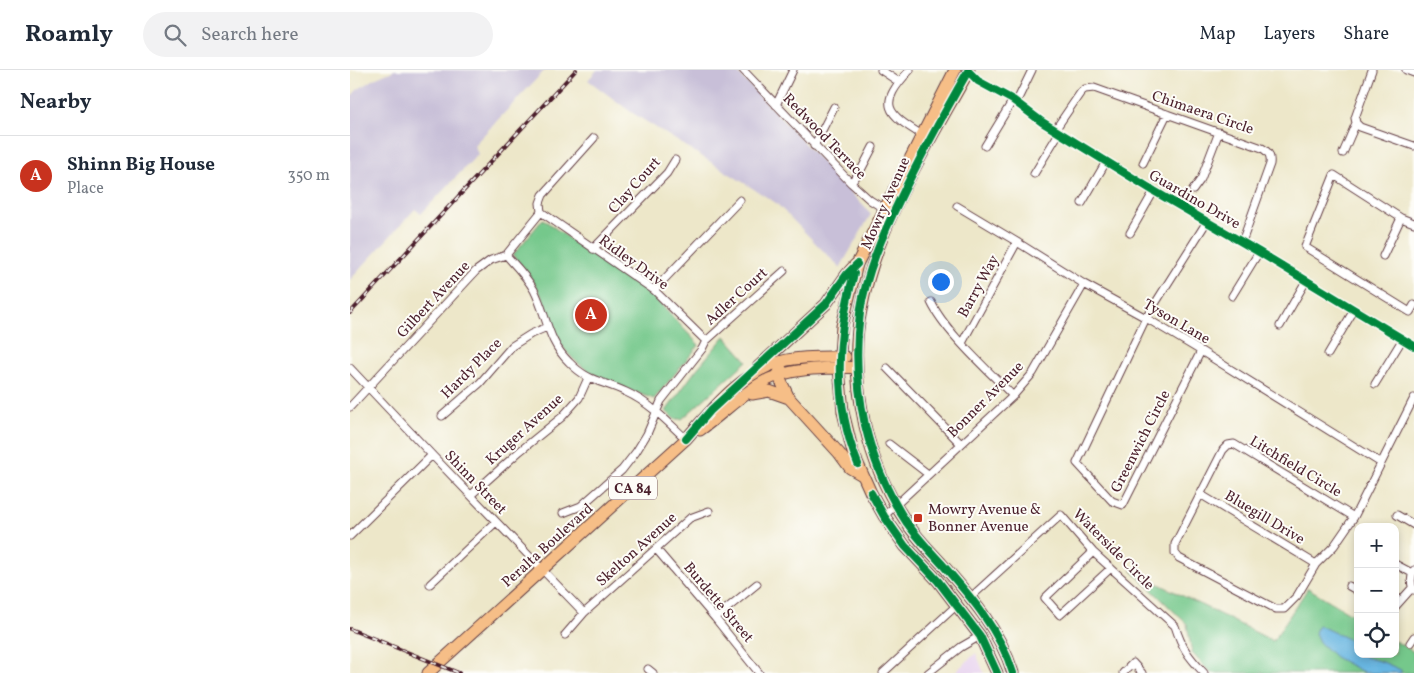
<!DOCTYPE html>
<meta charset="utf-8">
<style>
:root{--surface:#fff;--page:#f2f2f3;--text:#1f2937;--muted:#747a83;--line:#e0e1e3;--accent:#c8321e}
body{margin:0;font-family:Vollkorn,serif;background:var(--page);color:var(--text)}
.controls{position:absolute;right:15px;bottom:15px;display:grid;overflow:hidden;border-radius:10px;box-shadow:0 2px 8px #0003}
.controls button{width:45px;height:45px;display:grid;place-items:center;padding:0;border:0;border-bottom:1px solid var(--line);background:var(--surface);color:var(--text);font:25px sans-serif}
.you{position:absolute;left:590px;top:211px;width:18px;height:18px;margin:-12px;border:4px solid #fff;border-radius:50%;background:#1a73e8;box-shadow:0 0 0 8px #1a73e833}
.badge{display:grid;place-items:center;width:32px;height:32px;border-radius:50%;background:var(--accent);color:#fff;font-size:16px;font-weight:700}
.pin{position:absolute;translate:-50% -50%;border:2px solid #fff;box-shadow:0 1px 5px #0006}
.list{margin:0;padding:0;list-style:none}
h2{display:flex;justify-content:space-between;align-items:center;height:65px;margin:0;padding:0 20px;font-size:21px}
h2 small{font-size:16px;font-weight:400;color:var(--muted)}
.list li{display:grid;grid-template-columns:32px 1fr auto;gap:15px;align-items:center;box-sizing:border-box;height:80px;padding:0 20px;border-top:1px solid var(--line)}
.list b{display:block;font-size:19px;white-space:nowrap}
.list p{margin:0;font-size:16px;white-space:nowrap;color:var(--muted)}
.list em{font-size:16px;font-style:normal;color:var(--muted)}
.icon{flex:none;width:28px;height:28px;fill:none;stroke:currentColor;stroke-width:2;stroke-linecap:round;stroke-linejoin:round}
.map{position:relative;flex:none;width:1064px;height:603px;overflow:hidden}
header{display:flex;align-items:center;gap:30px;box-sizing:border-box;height:70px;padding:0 25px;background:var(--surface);border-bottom:1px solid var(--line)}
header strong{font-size:24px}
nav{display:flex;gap:28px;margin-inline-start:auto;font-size:18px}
.search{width:350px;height:45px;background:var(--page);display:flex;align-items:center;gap:12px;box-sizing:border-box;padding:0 18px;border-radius:28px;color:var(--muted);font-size:19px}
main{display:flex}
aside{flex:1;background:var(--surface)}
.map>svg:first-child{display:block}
.built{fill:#e7d2ef}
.industrial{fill:#c8bfd8}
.green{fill:#74c88b;stroke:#5f745b}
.water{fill:#66b5e1;stroke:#586a86}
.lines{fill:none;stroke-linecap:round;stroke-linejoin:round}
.street-casing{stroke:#623d43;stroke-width:9}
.primary-casing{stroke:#623d43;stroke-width:13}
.street{stroke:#fff;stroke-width:7}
.primary{stroke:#f6be87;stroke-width:11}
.rail-casing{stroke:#4a1f2b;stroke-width:4}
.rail{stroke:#fdfcf7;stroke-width:2;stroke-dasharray:5.5;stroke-linecap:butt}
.cycleway-casing{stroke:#fdfcf7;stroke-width:11}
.cycleway{stroke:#00873e;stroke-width:8}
.poi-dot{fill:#c8321e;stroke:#fdfcf7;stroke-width:2}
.labels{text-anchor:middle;stroke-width:4;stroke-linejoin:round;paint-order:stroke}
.shield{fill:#fdfcf7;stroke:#806168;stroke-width:1}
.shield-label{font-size:14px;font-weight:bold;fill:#4a1f2b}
.street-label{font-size:15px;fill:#4a1f2b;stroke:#fdfcf7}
.poi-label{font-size:15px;fill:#4a1f2b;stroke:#fdfcf7;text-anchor:start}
</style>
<header>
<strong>Roamly</strong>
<div class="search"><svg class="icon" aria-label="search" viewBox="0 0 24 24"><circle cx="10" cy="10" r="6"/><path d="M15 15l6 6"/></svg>Search here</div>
<nav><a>Map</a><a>Layers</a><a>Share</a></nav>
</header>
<main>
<aside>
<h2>Nearby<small></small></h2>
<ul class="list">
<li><span class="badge">A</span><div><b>Shinn Big House</b><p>Place</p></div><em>350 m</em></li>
</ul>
</aside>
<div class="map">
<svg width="1064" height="603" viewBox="0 0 1064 603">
<rect width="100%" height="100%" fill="#fdfcf7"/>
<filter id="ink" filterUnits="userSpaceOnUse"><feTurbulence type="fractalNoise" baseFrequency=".02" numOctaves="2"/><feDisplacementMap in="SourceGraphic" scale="10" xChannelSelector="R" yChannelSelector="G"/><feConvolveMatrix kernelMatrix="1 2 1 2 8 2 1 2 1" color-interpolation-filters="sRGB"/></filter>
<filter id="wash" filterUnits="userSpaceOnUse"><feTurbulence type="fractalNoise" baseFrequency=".0096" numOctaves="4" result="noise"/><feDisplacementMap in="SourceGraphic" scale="20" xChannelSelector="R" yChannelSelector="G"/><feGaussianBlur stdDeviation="1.12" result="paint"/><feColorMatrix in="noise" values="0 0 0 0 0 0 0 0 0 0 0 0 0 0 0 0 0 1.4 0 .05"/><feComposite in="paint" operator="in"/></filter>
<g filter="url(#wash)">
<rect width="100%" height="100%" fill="#ede7c9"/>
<path class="built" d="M626,583L634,603H604Z"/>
<path class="industrial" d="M45,0H195L124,75L128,84L71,144L65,139L0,210V28L7,20L24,9Z
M247,0H385L521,144L490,198L426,133L281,42L238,10Z"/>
<path class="green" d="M193,149L230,177L275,205L303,226L349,275L304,329C272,317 233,306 212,276C203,263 201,247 195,233C187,215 175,200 163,185Z
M375,266L397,291L332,349H324L316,341L346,300Z
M781,500L923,571L958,518L1008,548V584H1045V571L1064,582V603H861L842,583L837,554Z"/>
<path class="water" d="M968,555L996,568L1008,577V584H1014L1015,587L1033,592L1051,600V603H1015L985,587L969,572L965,563Z"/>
</g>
<g filter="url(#ink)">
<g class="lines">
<defs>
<path id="street" d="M393,0L501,113L520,130L536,140
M531,0L549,12
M560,0C527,35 536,43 574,66
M617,0L628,11L663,30L692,52L804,121L909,182L1064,276
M1056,0L1064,3
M666,33L682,0
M426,35L443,0
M1006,53L1010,57L1064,76
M705,60L731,22L735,19L744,18L912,78C919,82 921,86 920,94L892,172
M464,76L484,37
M635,76L663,30
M993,83L1006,53L1005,48L1022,0
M793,93L817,44
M684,104L709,63
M501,113L511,100L523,77
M843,120L851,109L869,62
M732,133L756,92
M607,136L667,172L734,214L796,248L851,281L1031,393
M191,142L304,220L356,271
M191,142L190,133L193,125L244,68
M1064,153L1051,148L984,105L955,177L1060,242L1064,235
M780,163L804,121
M243,179L317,103L325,90
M156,185C166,196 177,207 184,220C197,245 197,271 219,292C238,312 253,311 276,322C300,333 317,351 336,369
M1033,186L1051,148
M304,220L390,130
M882,226L909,182
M581,232C595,262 639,301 663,326
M930,256L956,211
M612,273L667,172
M851,281L773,435L762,431L727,393L796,248L856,153
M978,284L1004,240
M0,298L82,385L234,543
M537,298L611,374
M1025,314L1052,270
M0,337L126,201L141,190L156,185L191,142
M92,346L130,313L162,276L181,264L197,257
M539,374L578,404
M850,424L966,494
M121,425L170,381L212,347L229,328L238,308
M213,443L231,436L272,400L286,382L297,364L311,331L352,279L356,271L434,201
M1047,445L1064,455
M534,446L663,326L683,303L734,214
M1004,447L884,374L878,375L873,380L825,474V483L829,488L926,539H934L947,526L966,494L984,476L1004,447L1064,328
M0,466L82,385
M307,480L365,548L409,603
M743,482L695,528L710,545L761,498
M1045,494L1062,503
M80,514L146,452
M999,516L1008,521
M1064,520C1060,515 1061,505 1064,500
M621,527L711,445L743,482L825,556C832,578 838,586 854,603
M1045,537L1062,518
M365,548L407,514
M215,565L234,543L340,448L359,441
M1060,573L1064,567
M298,599L303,603
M533,603L607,535
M578,603L611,577L630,566
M773,603L783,593L792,603"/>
<path id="primary" d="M605,0L507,194L492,256L489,298L493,342L503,383L521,423L534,446L555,476L588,511L630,566L647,603
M619,0C577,76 527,154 511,240C503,278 507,319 515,356C523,390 537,424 557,453C567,468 579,480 591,493C620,526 650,560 663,603
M408,297L476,234L497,204L505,195
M431,299L428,305L439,328L489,383L500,398L512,405
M402,324L419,321L439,328
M350,360C373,344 403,312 430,305C455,297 481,299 507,297
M78,603L336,369C363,338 394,299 437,290C457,286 476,287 495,287"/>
</defs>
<use href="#street" class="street-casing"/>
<use href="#primary" class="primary-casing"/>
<use href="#street" class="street"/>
<use href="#primary" class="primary"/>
<defs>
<path id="rail" d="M0,243L226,0
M0,559L109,603"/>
</defs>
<use href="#rail" class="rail-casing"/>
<use href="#rail" class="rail"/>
<defs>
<path id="cycleway" d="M504,204C486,267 483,333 508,394
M336,369L361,340L476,234L497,204L507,194
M521,423L534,446L555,476L588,511L630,566L647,603
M663,603C650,560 620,526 591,493C579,480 567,467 557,453C537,423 523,389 515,355C507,318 505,280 510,243C516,203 533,164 550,129C571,85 594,43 618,1L628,11L663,30L692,52L804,121L909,182L1064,276"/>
</defs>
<use href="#cycleway" class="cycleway-casing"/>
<use href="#cycleway" class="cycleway"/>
</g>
</g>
<rect class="poi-dot" x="563" y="443" width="10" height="10" rx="2.5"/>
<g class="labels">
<rect class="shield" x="259" y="406.5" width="48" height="23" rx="4"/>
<g class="shield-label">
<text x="283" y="423">CA 84</text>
</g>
<g class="street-label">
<text transform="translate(853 42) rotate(19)" y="5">Chimaera Circle</text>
<text transform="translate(475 66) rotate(46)" y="5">Redwood Terrace</text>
<text transform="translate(284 115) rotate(-48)" y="5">Clay Court</text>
<text transform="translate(845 129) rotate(30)" y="5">Guardino Drive</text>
<text transform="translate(535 133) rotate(-66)" y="5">Mowry Avenue</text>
<text transform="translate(284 192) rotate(36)" y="5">Ridley Drive</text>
<text transform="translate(628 216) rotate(-61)" y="5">Barry Way</text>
<text transform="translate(386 226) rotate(-42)" y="5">Adler Court</text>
<text transform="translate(83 229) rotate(-47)" y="5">Gilbert Avenue</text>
<text transform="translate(827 251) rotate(30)" y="5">Tyson Lane</text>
<text transform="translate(121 298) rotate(-45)" y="5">Hardy Place</text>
<text transform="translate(635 329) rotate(-45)" y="5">Bonner Avenue</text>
<text transform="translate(174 359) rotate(-42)" y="5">Kruger Avenue</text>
<text transform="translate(790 371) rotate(-63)" y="5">Greenwich Circle</text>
<text transform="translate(946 396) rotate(31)" y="5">Litchfield Circle</text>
<text transform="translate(126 412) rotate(46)" y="5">Shinn Street</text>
<text transform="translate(915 447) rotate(31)" y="5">Bluegill Drive</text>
<text transform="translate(197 475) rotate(-42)" y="5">Peralta Boulevard</text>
<text transform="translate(286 479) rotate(-42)" y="5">Skelton Avenue</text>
<text transform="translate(764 479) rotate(45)" y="5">Waterside Circle</text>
<text transform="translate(369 532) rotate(50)" y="5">Burdette Street</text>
</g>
<g class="poi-label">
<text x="578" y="444">Mowry Avenue &amp;<tspan x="578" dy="17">Bonner Avenue</tspan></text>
</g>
</g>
</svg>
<div class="controls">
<button>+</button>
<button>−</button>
<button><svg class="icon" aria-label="locate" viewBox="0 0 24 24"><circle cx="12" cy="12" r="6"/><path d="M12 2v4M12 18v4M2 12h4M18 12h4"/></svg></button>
</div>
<div class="you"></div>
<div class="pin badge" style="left:241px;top:245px">A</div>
</div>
</main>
